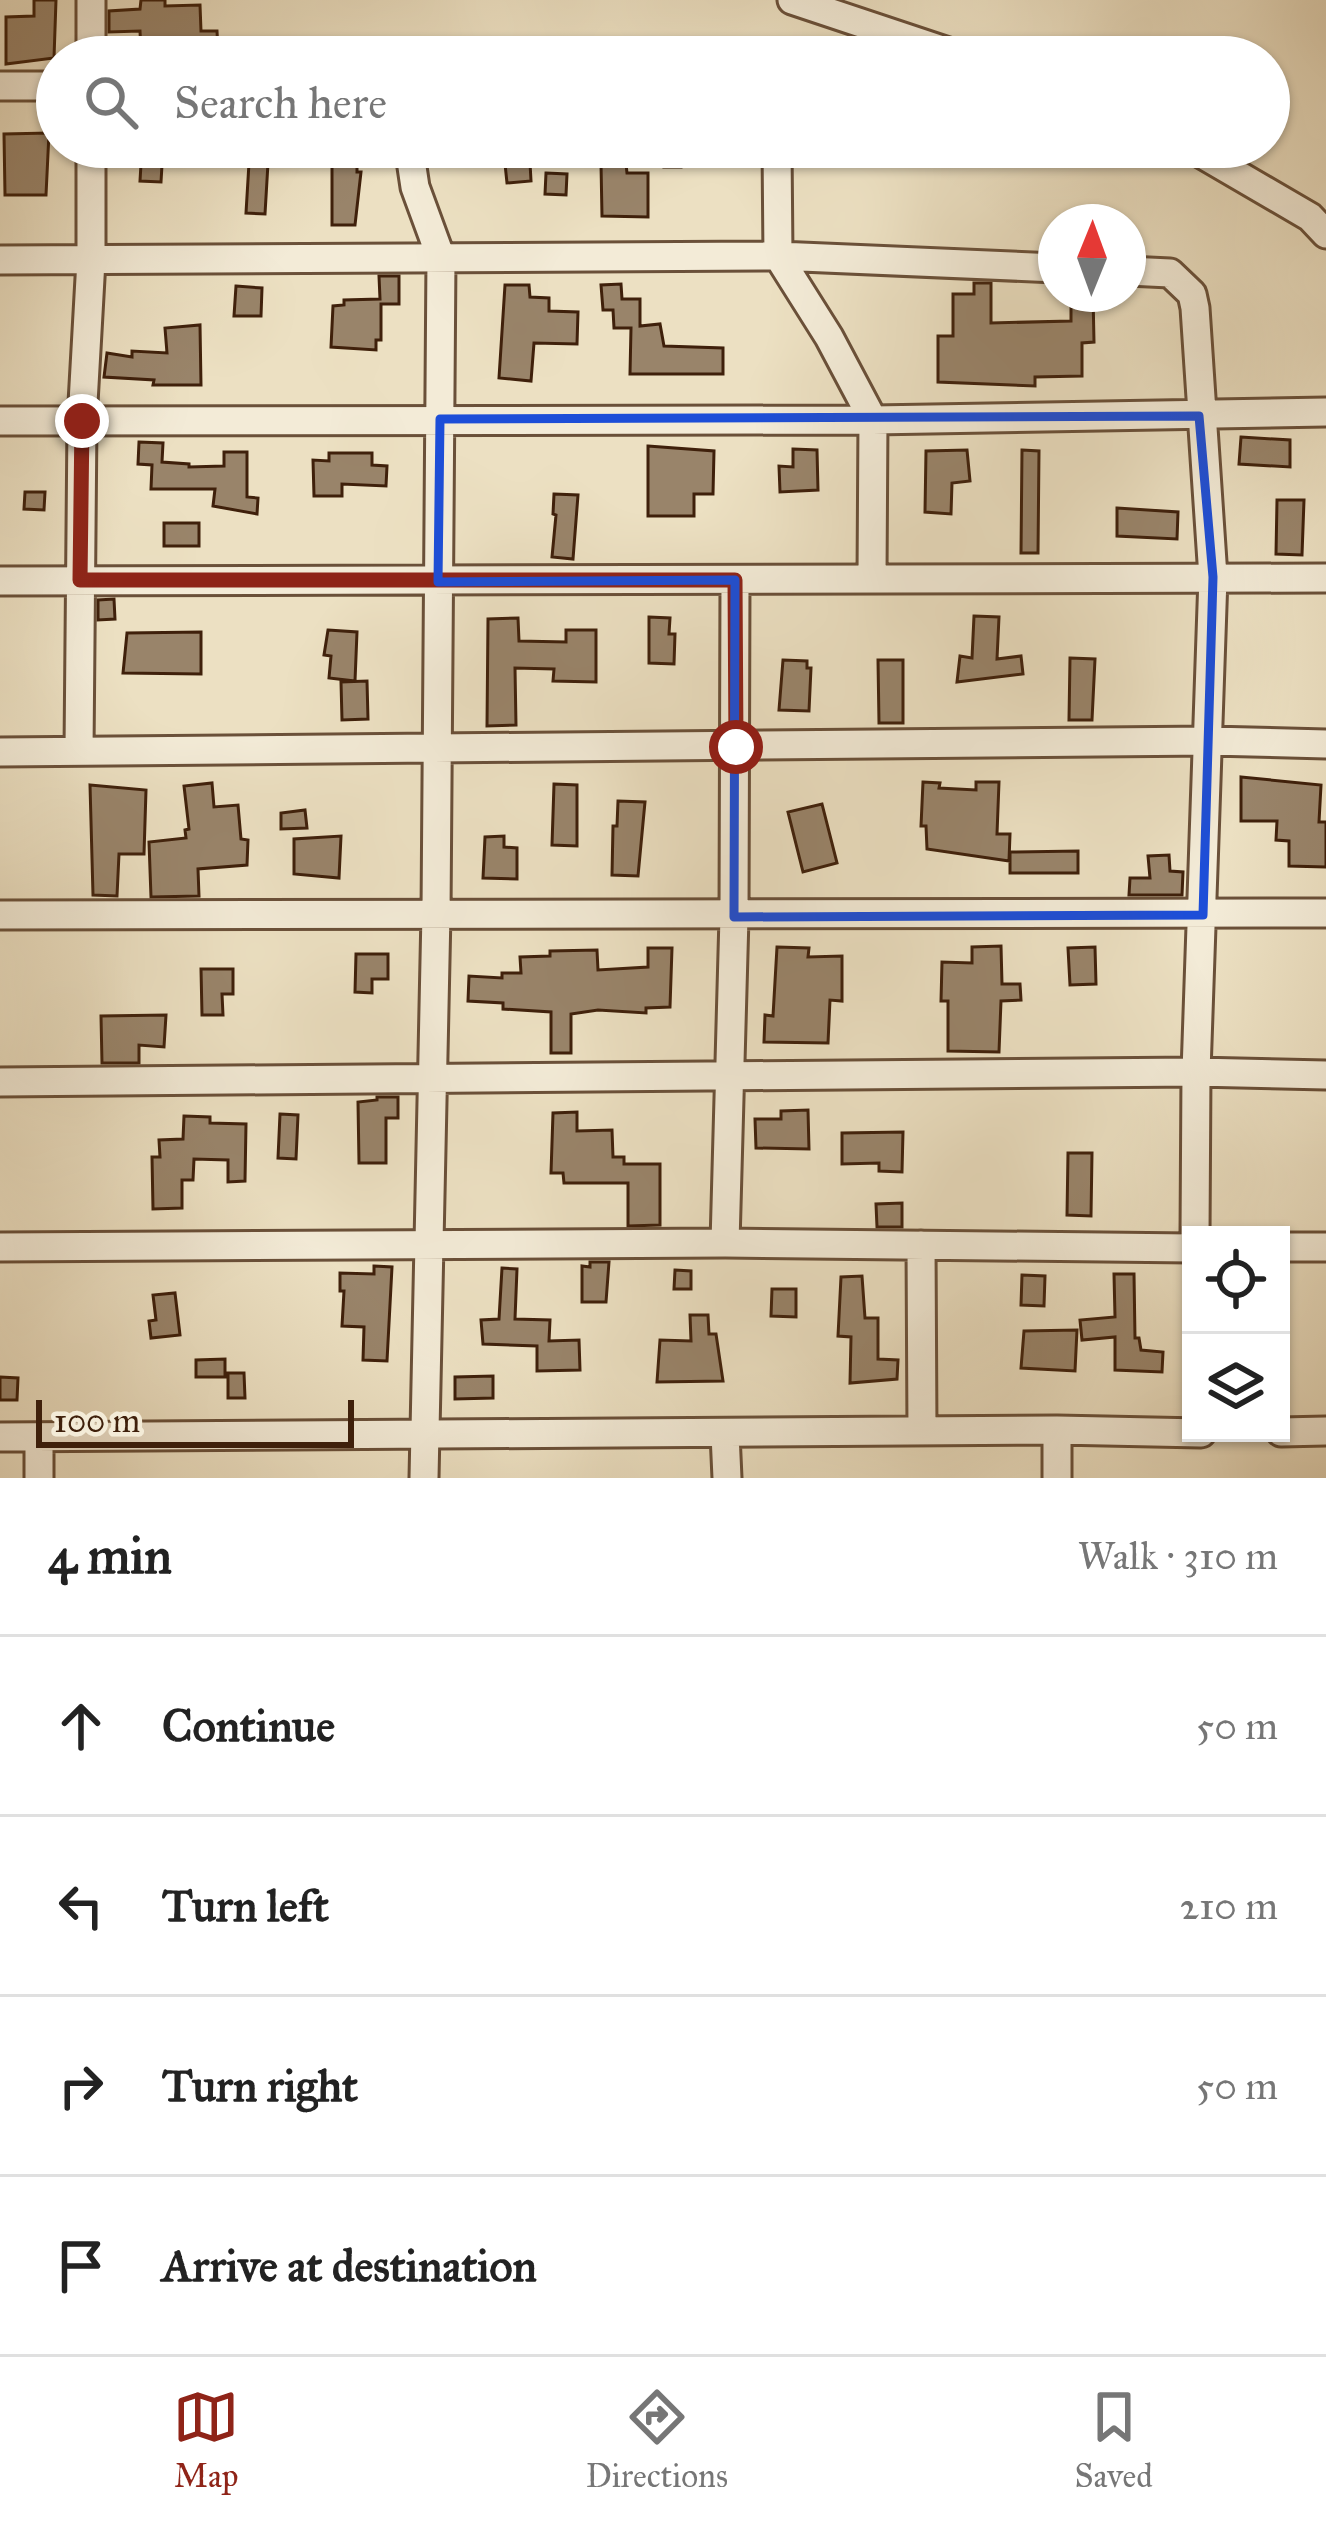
<!DOCTYPE html>
<meta charset="utf-8">
<style>
:root{--surface:#fff;--page:#f2f2f2;--text:#222;--muted:#767676;--line:#e0e0e0;--accent:#8f2418}
body{margin:0;font-family:"IM FELL Great Primer",serif;background:var(--page);color:var(--text)}
.controls{position:absolute;right:36px;bottom:36px;display:grid;overflow:hidden;border-radius:0px;box-shadow:0 3px 9px #0004}
.controls button{width:108px;height:108px;display:grid;place-items:center;padding:0;border:0;border-bottom:3px solid var(--line);background:var(--surface);color:var(--text);font:60px sans-serif}
.compass{position:absolute;left:1038px;top:204px;width:108px;height:108px;border-radius:50%;background:var(--surface);box-shadow:0 3px 9px #0004;rotate:1deg}
.scale{position:absolute;left:36px;bottom:30px;width:318px;box-sizing:border-box;padding-left:12px;border:6px solid #3f200b;border-top:0;font-size:33px;line-height:42px;white-space:nowrap;color:#3f200b;-webkit-text-stroke:9px #f3ebd7;paint-order:stroke}
.stop{position:absolute;width:36px;height:36px;margin:-27px;border:9px solid #8f2418;border-radius:50%;background:#fff}
.stop.end{background:#8f2418;border-color:#fff;box-shadow:0 3px 12px #0008}
.list{margin:0;padding:0;list-style:none}
h2{display:flex;justify-content:space-between;align-items:center;height:156px;margin:0;padding:0 48px;font-size:51px}
h2 small{font-size:39px;font-weight:400;color:var(--muted)}
.list li{display:grid;grid-template-columns:78px 1fr auto;gap:36px;align-items:center;box-sizing:border-box;height:180px;padding:0 48px;border-top:3px solid var(--line)}
.list b{display:block;font-size:45px;white-space:nowrap}
.list em{font-size:39px;font-style:normal;color:var(--muted)}
.icon{flex:none;width:66px;height:66px;fill:none;stroke:currentColor;stroke-width:2;stroke-linecap:round;stroke-linejoin:round}
.map{position:relative;flex:none;width:1326px;height:1478px;overflow:hidden}
.search{position:absolute;background:var(--surface);box-shadow:0 3px 9px #0004;left:36px;right:36px;top:36px;height:132px;display:flex;align-items:center;gap:30px;box-sizing:border-box;padding:0 42px;border-radius:66px;color:var(--muted);font-size:45px}
.sheet{height:876px;background:var(--surface)}
nav{display:flex;justify-content:space-around;align-items:center;box-sizing:border-box;height:168px;border-top:3px solid var(--line);background:var(--surface);font-size:33px;color:var(--muted)}
nav a{display:grid;justify-items:center;gap:6px}
nav .on{color:var(--accent)}
.map>svg:first-child{display:block}
.building{fill:#99846a;stroke:#3f200b;stroke-width:3}
.lines{fill:none;stroke-linecap:round;stroke-linejoin:round}
.minor-casing{stroke:#6a5039;stroke-width:33}
.minor{stroke:#f3ebd7;stroke-width:27}
.route{stroke:#8f2418;stroke-width:15}
.marked{fill:none;stroke:#1d4ed8;stroke-width:9;stroke-linejoin:round}
</style>
<div class="map">
<svg width="1326" height="1478" viewBox="0 0 1326 1478">
<rect width="100%" height="100%" fill="#ece0c2"/>
<filter id="stains"><feTurbulence type="fractalNoise" baseFrequency=".00167" numOctaves="4"/><feColorMatrix values="0 0 0 0 .2 0 0 0 0 .09 0 0 0 0 .02 0 0 0 .5 -.17"/></filter>
<radialGradient id="worn" r=".72"><stop offset=".6" stop-color="#630" stop-opacity="0"/><stop offset="1" stop-color="#630" stop-opacity=".3"/></radialGradient>
<path class="building" d="M34,0H56L54,58L6,64V17L34,16Z
M141,0H165V6L200,5L201,31H217L218,52L141,53L140,31L109,32V11L140,9Z
M49,133L46,195H5L4,134Z
M332,147H352V164H357V172H361L355,225H332Z
M665,147H681V167H664Z
M249,163H268L265,214L246,213Z
M530,163L531,181L507,183L505,164Z
M141,164L162,165L161,182L140,181Z
M601,164H626L627,173H648V217L602,216Z
M546,173L567,174L566,195L545,194Z
M379,276H399V304H381V340H376V350L331,347L333,306L344,305V300L380,299Z
M974,283H991V323L1071,321V294H1093L1094,342L1082,343V376L1035,377V386L938,382V336H953V294H974Z
M621,284L622,299H640V326L660,324L664,346L723,348V374H630L631,328H614L613,310H603L601,285Z
M505,285H529L530,297L549,298V311L578,312L577,344L534,343L531,381L499,378Z
M236,286L262,288L261,316H234Z
M200,325L201,385H153L154,380L104,377L107,353L132,357V351L167,353L165,328Z
M1241,437L1290,440V467L1239,464Z
M139,442L163,443L162,462L189,464V467L224,466V452H247V497L258,498L257,514L213,506L215,489H151L152,465L138,464Z
M648,446L714,451L713,494H694V516H648Z
M793,449L817,450L818,490L780,492L779,466L793,467Z
M967,450L970,481L952,483L951,514L925,512L926,451Z
M1022,450L1039,451L1038,553H1021Z
M329,453H372V465L387,466L386,486L342,484V496H314L313,460L329,461Z
M25,492H45L44,510L24,509Z
M554,494L578,495L573,559L552,557L556,515L553,514Z
M1277,500H1304L1302,555L1276,554Z
M1117,508L1178,512L1177,539L1117,536Z
M164,523H199V546H164Z
M114,599L115,619L98,620V600Z
M974,616L999,617L997,659L1021,656L1023,674L957,682L960,656L972,658Z
M649,617L670,618L669,634H675L674,664L649,663Z
M518,618L519,641L566,642V630H596V682L553,681L554,669L515,668L516,725L487,726L488,619Z
M328,630L357,632L355,681L329,678L331,656L324,655Z
M201,632V674L123,673L127,633Z
M1070,658L1095,659L1092,720H1069Z
M783,660L807,661V668H811L809,711L779,710Z
M878,660H903V723H879Z
M367,681L368,719L342,720L341,682Z
M1241,777L1321,785L1319,822H1326V867L1289,866V841L1276,840L1277,821H1241Z
M923,782L940,783L939,788L976,790V782H999L997,834H1010L1009,861L927,849L926,826H921Z
M212,783L214,807L238,805L241,839L248,840L247,865L198,869L199,896L151,897L149,842L186,838L185,830L189,829L184,786Z
M554,784L577,785V846L552,845Z
M90,785L146,790L144,854H119L117,896L93,895Z
M618,801L645,802L638,876L612,875L613,826H617Z
M822,804L837,863L803,872L788,812Z
M305,810L307,828L281,829V813Z
M341,836L339,878L294,874V839Z
M504,836V847L517,848V879L483,878L485,837Z
M1078,851V873H1010V852Z
M1169,855L1170,871L1183,872L1182,895H1129L1130,878H1150L1148,856Z
M1001,946L1002,984H1020L1021,1000L1001,1001L999,1052L948,1051V1001H941L942,962L972,963V947Z
M777,947L809,948L808,957L842,956V1001L830,1000L828,1043L764,1042L765,1015L773,1016Z
M1095,947L1096,984L1070,985L1068,948Z
M648,948H672L670,1007L646,1008V1013L598,1010L571,1014V1053H551V1012L503,1009V1003L468,1001L469,976L502,978V973H521L520,957L550,956V951L597,950L598,970L648,967Z
M356,954H388V979H372V993L355,992Z
M201,969H233V994H222L223,1015H202Z
M166,1015L164,1047L139,1045V1063H102L101,1016Z
M377,1097H398V1118H386V1163H359L358,1102L377,1100Z
M808,1110L809,1149L756,1148L755,1119H781V1111Z
M577,1112V1131L612,1130L613,1157H624V1164H660V1225L628,1226V1183H564L563,1173H551L553,1113Z
M280,1114L298,1115L296,1159L278,1158Z
M184,1116L210,1117V1123L246,1124L245,1181L228,1182V1160L194,1159L193,1180H182V1208L153,1209L152,1157H160L159,1140L183,1139Z
M903,1132L902,1172L879,1171V1163L842,1164V1133Z
M1068,1153H1092L1091,1216L1067,1215Z
M902,1203V1227H877L876,1204Z
M590,1262H609L606,1302H582V1266L590,1267Z
M374,1266L392,1267L387,1361L363,1360L364,1327L342,1326L344,1291H340V1273L374,1274Z
M502,1268L517,1269L515,1319L550,1320L549,1341L579,1340L580,1370L537,1371V1346L483,1344L481,1320L499,1319Z
M675,1270L691,1271V1289H674Z
M1114,1274H1134L1135,1338H1139L1141,1350L1163,1352L1162,1372L1115,1370V1337L1082,1340L1080,1320L1115,1317Z
M1022,1275L1045,1276L1044,1306L1021,1305Z
M862,1276L865,1318H878V1359L898,1360L897,1379L850,1383L851,1337L838,1336L841,1277Z
M772,1289H796V1317L771,1316Z
M175,1293L180,1335L151,1338L149,1321L156,1320L153,1295Z
M690,1315H708L709,1334H716L723,1381L657,1382L660,1340L691,1341Z
M1077,1330L1075,1371L1021,1368L1024,1331Z
M225,1359V1377H196V1360Z
M228,1373H244L245,1398H228Z
M493,1376V1398L455,1399V1377Z
M0,1377L18,1378L17,1400H0Z"/>
<g class="lines">
<defs>
<path id="minor" d="M91,0V57
M792,0L963,57
M0,86H57
M409,147L415,187L441,258L436,913L424,1478
M777,147L778,256L829,337L873,420L872,577
M1190,147L1310,217L1326,234
M0,260L778,256L1056,268
M1128,271L1170,273L1192,294L1195,308L1213,577L1196,1072L1195,1235
M0,421L873,420L1326,412
M0,581L1326,578
M79,751L82,421L91,260V147
M0,752L1210,741L1326,744
M0,915L1326,913
M0,1082L1196,1072L1326,1075
M725,1243L734,917L735,580
M921,1245L922,1431
M0,1247L725,1243L1191,1248
M1281,1247H1326
M1057,1430V1478
M1281,1432L1326,1431
M725,1434L727,1478
M0,1437L1057,1430L1201,1433
M39,1478V1437"/>
</defs>
<use href="#minor" class="minor-casing"/>
<use href="#minor" class="minor"/>
</g>
<g class="lines">
<path class="route" d="M82,421L80,580H735L736,747"/>
</g>
<path class="marked" d="M1199,416L1213,577L1203,915L734,917L735,580L438,582L440,419Z"/>
<rect width="100%" height="100%" filter="url(#stains)"/>
<rect width="100%" height="100%" fill="url(#worn)"/>
</svg>
<div class="controls">
<button><svg class="icon" aria-label="locate" viewBox="0 0 24 24"><circle cx="12" cy="12" r="6"/><path d="M12 2v4M12 18v4M2 12h4M18 12h4"/></svg></button>
<button><svg class="icon" aria-label="layers" viewBox="0 0 24 24"><path d="M12 4l9 5-9 5-9-5zM3 14l9 5 9-5"/></svg></button>
</div>
<svg class="compass" viewBox="-18 -18 36 36"><path d="M0-13l5 13h-10z" fill="#e53935"/><path d="M0 13l5-13h-10z" fill="#767676"/></svg>
<div class="scale">100 m</div>
<div class="stop" style="left:736px;top:747px"></div>
<div class="stop end" style="left:82px;top:421px"></div>
<div class="search"><svg class="icon" aria-label="search" viewBox="0 0 24 24"><circle cx="10" cy="10" r="6"/><path d="M15 15l6 6"/></svg>Search here</div>
</div>
<section class="sheet">
<h2>4 min<small>Walk · 310 m</small></h2>
<ul class="list">
<li><svg class="icon" aria-label="ahead" viewBox="0 0 24 24"><path d="M12 20V5M6 11l6-6 6 6"/></svg><div><b>Continue</b></div><em>50 m</em></li>
<li><svg class="icon" aria-label="left" viewBox="0 0 24 24"><path d="M17 20v-9H6M10 6l-5 5 5 5"/></svg><div><b>Turn left</b></div><em>210 m</em></li>
<li><svg class="icon" aria-label="right" viewBox="0 0 24 24"><path d="M7 20v-9h11M14 6l5 5-5 5"/></svg><div><b>Turn right</b></div><em>50 m</em></li>
<li><svg class="icon" aria-label="arrive" viewBox="0 0 24 24"><path d="M6 21V4h12l-3 4 3 4H6"/></svg><div><b>Arrive at destination</b></div></li>
</ul>
</section>
<nav>
<a class="on"><svg class="icon" aria-label="map" viewBox="0 0 24 24"><path d="M3 6l6-2 6 2 6-2v14l-6 2-6-2-6 2zM9 4v14M15 6v14"/></svg>Map</a>
<a><svg class="icon" aria-label="directions" viewBox="0 0 24 24"><path d="M12 3l9 9-9 9-9-9zM9 14v-3h6M13 9l2 2-2 2"/></svg>Directions</a>
<a><svg class="icon" aria-label="saved" viewBox="0 0 24 24"><path d="M7 4h10v16l-5-4-5 4z"/></svg>Saved</a>
</nav>
